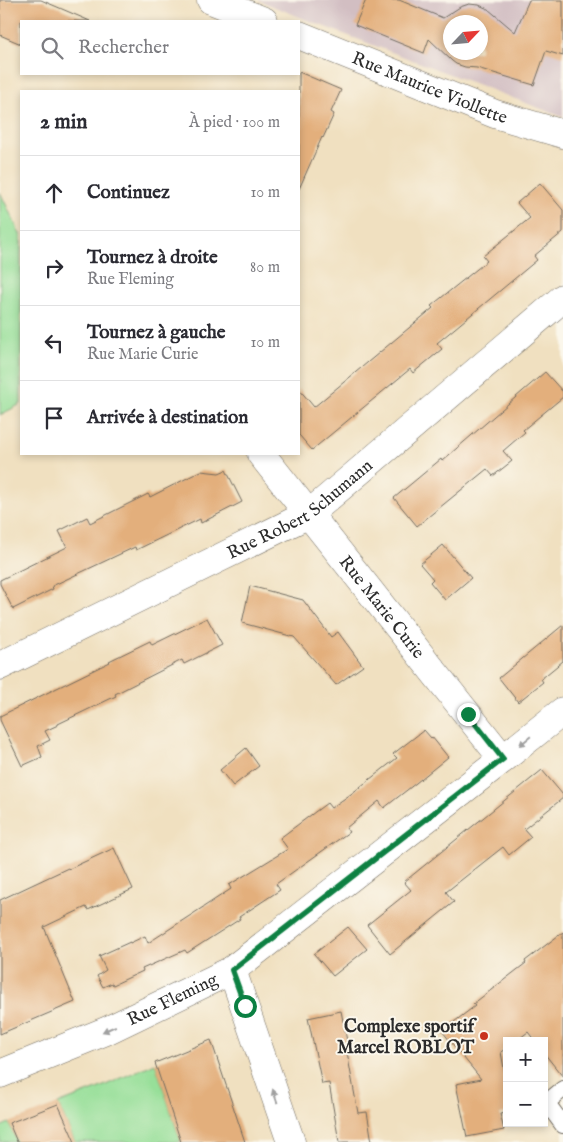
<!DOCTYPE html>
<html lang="fr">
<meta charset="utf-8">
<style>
:root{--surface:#fff;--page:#f7f7f7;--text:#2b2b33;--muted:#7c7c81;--line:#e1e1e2}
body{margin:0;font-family:"IM FELL English",serif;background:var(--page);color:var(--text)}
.controls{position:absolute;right:15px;bottom:15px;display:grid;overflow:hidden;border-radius:0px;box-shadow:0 2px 8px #0003}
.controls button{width:45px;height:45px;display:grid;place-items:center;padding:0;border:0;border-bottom:1px solid var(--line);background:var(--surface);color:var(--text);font:25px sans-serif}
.compass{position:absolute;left:443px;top:15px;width:45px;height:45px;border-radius:50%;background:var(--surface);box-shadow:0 2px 8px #0003;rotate:64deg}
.stop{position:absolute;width:15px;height:15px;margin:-11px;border:4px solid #0b8043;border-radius:50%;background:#fff}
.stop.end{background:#0b8043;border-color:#fff;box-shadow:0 1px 5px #0008}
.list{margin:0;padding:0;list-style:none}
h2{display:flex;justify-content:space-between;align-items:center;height:65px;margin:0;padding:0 20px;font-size:21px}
h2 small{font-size:16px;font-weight:400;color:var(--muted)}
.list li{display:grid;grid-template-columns:32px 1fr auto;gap:15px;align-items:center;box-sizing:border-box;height:75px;padding:0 20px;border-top:1px solid var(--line)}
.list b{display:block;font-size:19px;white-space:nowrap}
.list p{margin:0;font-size:16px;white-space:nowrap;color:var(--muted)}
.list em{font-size:16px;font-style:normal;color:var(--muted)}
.icon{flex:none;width:28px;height:28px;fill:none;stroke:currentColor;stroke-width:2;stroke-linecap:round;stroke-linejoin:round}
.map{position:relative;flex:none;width:563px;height:1142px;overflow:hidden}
.search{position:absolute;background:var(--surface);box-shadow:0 2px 8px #0003;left:20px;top:20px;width:280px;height:55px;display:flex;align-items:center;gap:12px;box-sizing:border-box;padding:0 18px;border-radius:0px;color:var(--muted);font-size:19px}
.panel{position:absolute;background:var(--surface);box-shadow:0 2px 8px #0003;left:20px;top:90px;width:280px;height:365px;border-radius:0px}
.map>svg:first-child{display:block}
.industrial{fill:#d2bec2;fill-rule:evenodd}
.green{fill:#97df99;stroke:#618562}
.building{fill:#e3af7c;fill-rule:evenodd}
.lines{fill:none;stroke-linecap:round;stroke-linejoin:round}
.lane-casing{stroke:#706a5f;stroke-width:18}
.street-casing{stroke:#706a5f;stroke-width:29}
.lane{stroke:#fff;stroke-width:16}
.street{stroke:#fff;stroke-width:28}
.oneway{fill:#a0a0a0}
.route{stroke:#0b8043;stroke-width:6}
.poi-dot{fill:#c8321e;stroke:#fbf7ec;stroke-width:2}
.labels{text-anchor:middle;stroke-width:4;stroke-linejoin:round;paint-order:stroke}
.street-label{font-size:18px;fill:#2b2b2b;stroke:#fbf7ec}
.poi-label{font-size:18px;font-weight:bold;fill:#2b2b2b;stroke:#fbf7ec;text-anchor:end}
</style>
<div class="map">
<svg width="563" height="1142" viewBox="0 0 563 1142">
<rect width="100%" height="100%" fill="#fbf7ec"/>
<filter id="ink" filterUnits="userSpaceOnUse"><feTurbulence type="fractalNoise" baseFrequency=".02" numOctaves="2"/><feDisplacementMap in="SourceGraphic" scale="10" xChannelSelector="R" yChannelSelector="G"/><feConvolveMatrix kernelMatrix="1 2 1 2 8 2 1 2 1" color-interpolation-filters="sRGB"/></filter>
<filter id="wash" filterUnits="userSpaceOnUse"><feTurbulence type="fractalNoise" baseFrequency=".0096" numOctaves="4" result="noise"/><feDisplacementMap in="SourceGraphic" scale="20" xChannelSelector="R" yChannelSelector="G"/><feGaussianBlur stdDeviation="1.12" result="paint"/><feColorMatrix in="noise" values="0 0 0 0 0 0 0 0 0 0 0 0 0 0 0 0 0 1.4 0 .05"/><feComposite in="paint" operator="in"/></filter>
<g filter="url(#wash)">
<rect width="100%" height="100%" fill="#f0e0c0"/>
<path class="industrial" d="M258,0H563V117L312,22ZM450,22H480V52H450Z"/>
<path class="green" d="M0,192L21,236V404L0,415Z
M155,1063L181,1142H75L58,1104L97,1089Z
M9,1123L17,1142H0V1127Z"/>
<g id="blocks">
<path class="building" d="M0,0H41L90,21H21V44L0,35Z
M366,0H399L443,18L460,7L469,4L479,5L488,9L515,32L529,0H563V56L546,51L534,85L477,68L465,67L456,64L452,61L429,39L424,53L355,25ZM450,22H480V52H450Z
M299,72L341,90L331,112L334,114L323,138L322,137L299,189Z
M540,183L563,210V232L534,256L537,260L437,343L442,349L413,373L410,369L312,450L299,435V389L314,407L433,308L431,306L487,261L483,256L530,218L517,203Z
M545,372L563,392V397L523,430L525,432L503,451L512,461L493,476L487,469L417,526L394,498L441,459L442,461Z
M226,470L242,502L201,523L200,519L136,550L135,547L52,586L53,589L13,609L0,584V580L67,547L59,531L87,517L90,523L148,494L150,497L201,471L219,473Z
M443,545L471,578L445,600L430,582L433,579L420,564Z
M250,586L303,600L331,637L338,632L363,666L336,685L294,637L242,623Z
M207,618L222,645L184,664L182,660L115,694L116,696L58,724V725L45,731L50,740L38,746L42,757L22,766L0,720V716L110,662L109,661L150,641L152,645Z
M563,625V661L541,679L543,682L518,702L499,678Z
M424,730L431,738L432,737L448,757L416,783L384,808L379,801L346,828L349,832L276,884L280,890L239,917L240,919L187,953L185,950L142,969L143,971L113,985L112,983L103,987L97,976L106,970L99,956L130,942V943L145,936L148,943L231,889L229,885L288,849L280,838L327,803L331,808L351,794L397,758L393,754Z
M246,748L259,766L233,786L220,770Z
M542,770L563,795V798L524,829L531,837L509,855L503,847L446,892L454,902L390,954L367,925L411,890L404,882Z
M114,848L133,889L88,910L86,907L44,927L75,1002L0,1034V900L68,868L69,869Z
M348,927L367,949L333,976L314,954Z
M563,932V1077L544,1053V1041H535L528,1032L516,1041H507V1047L501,1052L505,1074H507V1113L500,1114L504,1130L467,1137L456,1084L481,1079L442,1031L475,1006L473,1004L526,963L525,961Z
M341,1011L349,1051L347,1052L358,1113L367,1112L372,1142H339L329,1083L322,1084L308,1018Z
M211,1040L245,1142H181L155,1063Z
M58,1104L75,1142H17L9,1123Z"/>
</g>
</g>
<g filter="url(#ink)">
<use href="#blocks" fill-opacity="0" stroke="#706a5f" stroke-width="1"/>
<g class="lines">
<defs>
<path id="lane" d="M544,1099L563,1125
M546,1103L563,1089"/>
<g id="street">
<path d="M211,0L264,21"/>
<path id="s1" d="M299,35L495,114L563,134"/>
<path id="s2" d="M261,454L503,759"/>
<path id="s3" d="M0,666L309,514L563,298"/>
<path d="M232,970L291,1142"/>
<path id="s4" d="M0,1074L106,1031L232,970L503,759L563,711"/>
</g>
</defs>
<use href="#lane" class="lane-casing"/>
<use href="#street" class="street-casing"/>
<use href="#lane" class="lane"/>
<use href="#street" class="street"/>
</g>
<defs><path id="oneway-solid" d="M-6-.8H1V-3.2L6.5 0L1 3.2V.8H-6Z" transform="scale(1.25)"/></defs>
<g class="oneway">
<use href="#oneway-solid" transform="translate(525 741) rotate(141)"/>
<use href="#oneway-solid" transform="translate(109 1029) rotate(156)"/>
<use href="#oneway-solid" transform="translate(275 1096) rotate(-109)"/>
</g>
</g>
<g class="lines" filter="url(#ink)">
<path class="route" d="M245,1006L232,970L503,759L468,714"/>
</g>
<circle class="poi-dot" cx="484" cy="1036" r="5"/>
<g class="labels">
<g class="street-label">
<text dy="6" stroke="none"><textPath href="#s1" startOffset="141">Rue Maurice Viollette</textPath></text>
<text dy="6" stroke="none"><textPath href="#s3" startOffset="339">Rue Robert Schumann</textPath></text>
<text dy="6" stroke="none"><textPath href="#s2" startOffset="195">Rue Marie Curie</textPath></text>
<text dy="6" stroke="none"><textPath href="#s4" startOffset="188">Rue Fleming</textPath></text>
</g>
<g class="poi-label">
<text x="474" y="1032">Complexe sportif<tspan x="474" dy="21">Marcel ROBLOT</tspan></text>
</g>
</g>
</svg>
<div class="controls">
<button>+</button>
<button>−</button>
</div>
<svg class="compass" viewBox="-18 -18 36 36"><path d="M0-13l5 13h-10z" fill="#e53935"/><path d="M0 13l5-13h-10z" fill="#7c7c81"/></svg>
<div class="stop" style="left:245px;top:1006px"></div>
<div class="stop end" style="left:468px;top:714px"></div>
<div class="search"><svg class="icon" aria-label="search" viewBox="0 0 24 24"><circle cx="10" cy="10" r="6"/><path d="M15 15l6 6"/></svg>Rechercher</div>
<section class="panel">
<h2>2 min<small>À pied · 100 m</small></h2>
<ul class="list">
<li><svg class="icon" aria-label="ahead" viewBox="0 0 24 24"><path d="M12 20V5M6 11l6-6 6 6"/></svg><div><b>Continuez</b></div><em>10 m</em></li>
<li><svg class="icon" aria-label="right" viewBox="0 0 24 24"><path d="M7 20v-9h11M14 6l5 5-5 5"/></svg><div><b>Tournez à droite</b><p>Rue Fleming</p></div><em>80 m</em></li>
<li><svg class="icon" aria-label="left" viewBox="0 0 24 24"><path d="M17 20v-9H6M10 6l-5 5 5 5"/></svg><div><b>Tournez à gauche</b><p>Rue Marie Curie</p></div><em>10 m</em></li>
<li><svg class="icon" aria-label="arrive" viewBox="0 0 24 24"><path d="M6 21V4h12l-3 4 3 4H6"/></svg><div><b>Arrivée à destination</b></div></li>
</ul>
</section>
</div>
